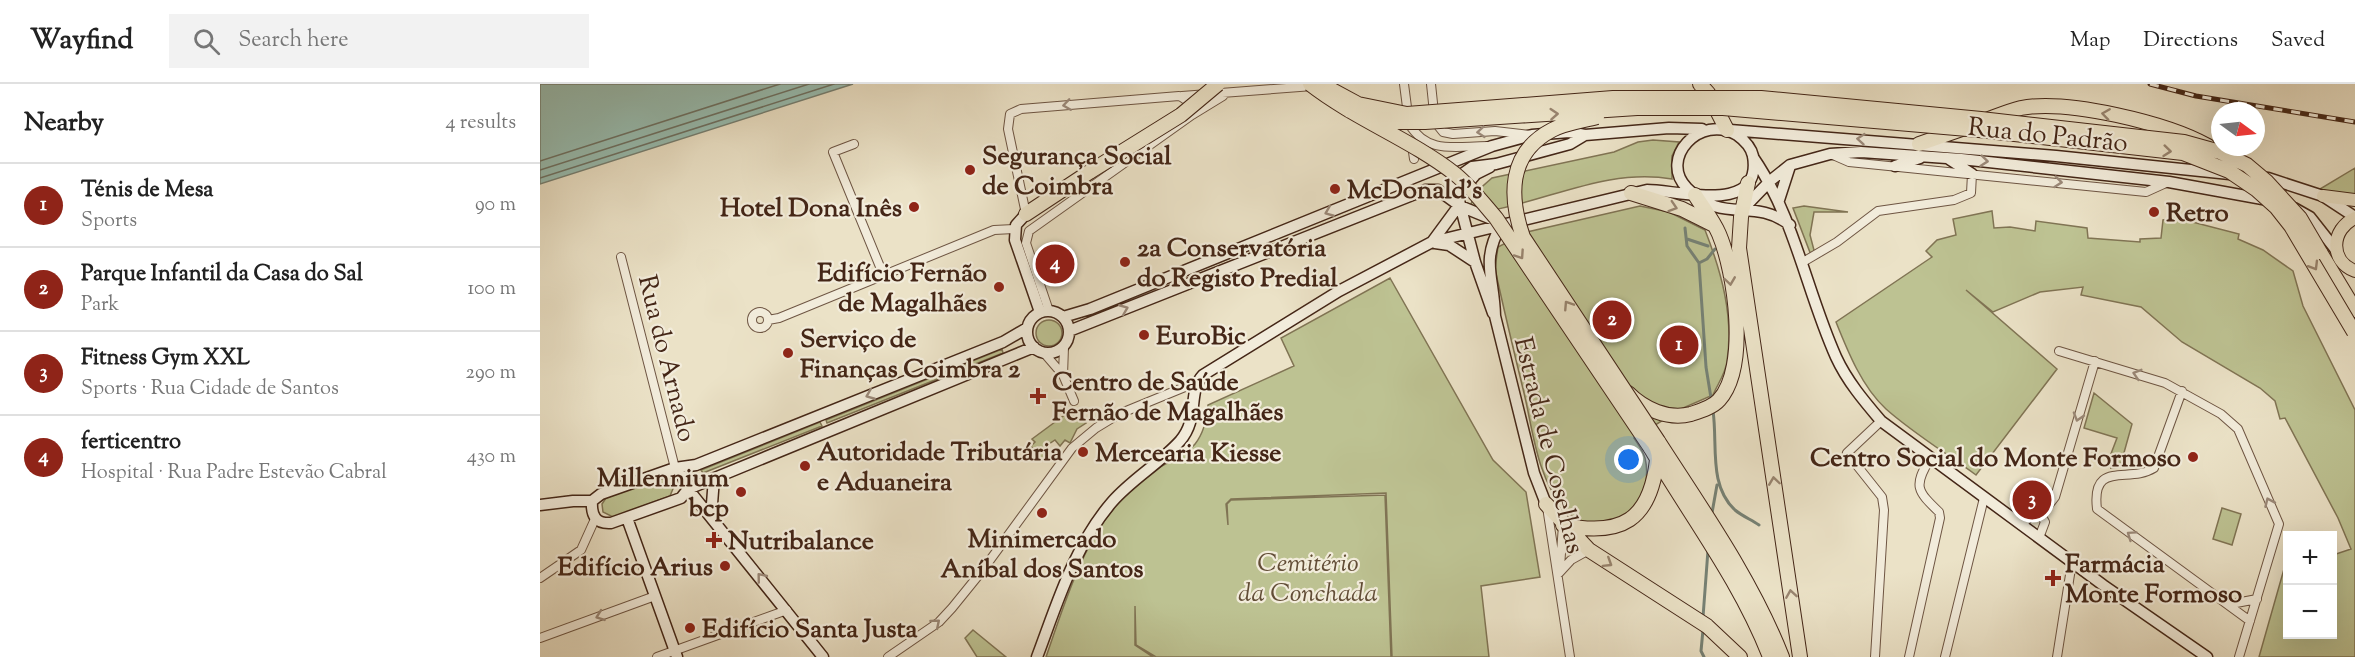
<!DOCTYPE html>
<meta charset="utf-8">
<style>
:root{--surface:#fff;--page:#f2f2f2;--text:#222;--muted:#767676;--line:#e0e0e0;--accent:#8f2418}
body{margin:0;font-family:"Sorts Mill Goudy",serif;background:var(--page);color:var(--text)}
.controls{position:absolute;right:18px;bottom:18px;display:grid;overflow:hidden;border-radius:0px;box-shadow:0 6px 24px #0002}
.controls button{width:54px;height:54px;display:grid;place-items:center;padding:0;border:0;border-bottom:2px solid var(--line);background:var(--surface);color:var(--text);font:30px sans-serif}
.compass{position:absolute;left:1671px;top:18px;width:54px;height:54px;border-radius:50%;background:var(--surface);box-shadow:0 6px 24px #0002;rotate:105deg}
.you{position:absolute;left:1089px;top:376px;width:21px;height:21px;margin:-15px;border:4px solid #fff;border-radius:50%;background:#1a73e8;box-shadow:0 0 0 9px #1a73e833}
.badge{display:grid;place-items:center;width:39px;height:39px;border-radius:50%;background:var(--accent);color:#fff;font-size:20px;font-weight:700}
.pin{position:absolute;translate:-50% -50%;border:3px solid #fff;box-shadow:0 2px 6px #0006}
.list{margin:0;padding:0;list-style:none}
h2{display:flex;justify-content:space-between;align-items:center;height:78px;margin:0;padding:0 24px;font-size:26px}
h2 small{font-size:20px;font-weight:400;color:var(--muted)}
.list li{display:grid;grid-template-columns:39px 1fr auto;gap:18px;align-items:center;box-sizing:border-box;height:84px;padding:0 24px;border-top:2px solid var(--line)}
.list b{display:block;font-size:22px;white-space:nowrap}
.list p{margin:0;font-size:20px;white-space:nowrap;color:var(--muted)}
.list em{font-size:20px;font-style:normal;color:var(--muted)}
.icon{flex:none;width:33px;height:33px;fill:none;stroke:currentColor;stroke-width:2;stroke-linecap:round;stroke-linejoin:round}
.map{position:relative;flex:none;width:1815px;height:573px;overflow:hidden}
header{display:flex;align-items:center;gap:36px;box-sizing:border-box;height:84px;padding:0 30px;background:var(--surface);border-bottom:2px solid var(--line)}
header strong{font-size:28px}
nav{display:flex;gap:33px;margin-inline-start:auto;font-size:21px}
.search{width:420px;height:54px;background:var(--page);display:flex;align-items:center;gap:15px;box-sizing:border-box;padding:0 21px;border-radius:0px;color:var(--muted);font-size:22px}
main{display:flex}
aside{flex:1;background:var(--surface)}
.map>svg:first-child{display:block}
.green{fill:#bdc292;stroke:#807454;stroke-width:1.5}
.water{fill:#98beb2;stroke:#768174;stroke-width:1.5}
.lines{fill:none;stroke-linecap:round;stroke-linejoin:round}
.shore{stroke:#6e7264;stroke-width:1.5}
.stream{stroke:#768174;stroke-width:3}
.street-casing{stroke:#6e5543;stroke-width:10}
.secondary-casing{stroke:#442617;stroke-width:13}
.primary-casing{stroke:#442617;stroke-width:14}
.highway-casing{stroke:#442617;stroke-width:16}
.street{stroke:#f2ecdb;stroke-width:8}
.secondary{stroke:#f2ecdb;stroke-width:10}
.primary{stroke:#ebe2c7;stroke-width:12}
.highway{stroke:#ebe2c7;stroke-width:14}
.rail-casing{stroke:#442617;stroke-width:5}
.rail{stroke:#f2ecdb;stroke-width:3;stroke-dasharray:9;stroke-linecap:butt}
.highway-bridge-casing{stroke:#442617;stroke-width:16;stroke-linecap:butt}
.highway-bridge{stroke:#ebe2c7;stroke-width:14}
.oneway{stroke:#9b8979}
.oneway2{stroke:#98846f}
.poi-dot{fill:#8f2418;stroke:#f2ecdb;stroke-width:2}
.labels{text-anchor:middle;stroke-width:4.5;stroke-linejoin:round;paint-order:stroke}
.street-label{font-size:26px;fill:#442617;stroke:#f2ecdb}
.poi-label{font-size:26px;font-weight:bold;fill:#442617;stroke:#f2ecdb;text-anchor:start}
.park-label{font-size:26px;font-style:italic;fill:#624d36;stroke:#f2ecdb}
</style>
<header>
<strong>Wayfind</strong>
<div class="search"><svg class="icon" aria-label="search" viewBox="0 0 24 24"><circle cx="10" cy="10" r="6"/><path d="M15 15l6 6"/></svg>Search here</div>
<nav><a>Map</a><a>Directions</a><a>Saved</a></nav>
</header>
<main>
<aside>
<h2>Nearby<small>4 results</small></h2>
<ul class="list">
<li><span class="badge">1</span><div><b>Ténis de Mesa</b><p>Sports</p></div><em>90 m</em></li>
<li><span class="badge">2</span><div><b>Parque Infantil da Casa do Sal</b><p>Park</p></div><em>100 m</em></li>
<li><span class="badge">3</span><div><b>Fitness Gym XXL</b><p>Sports · Rua Cidade de Santos</p></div><em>290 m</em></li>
<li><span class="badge">4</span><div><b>ferticentro</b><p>Hospital · Rua Padre Estevão Cabral</p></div><em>430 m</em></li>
</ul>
</aside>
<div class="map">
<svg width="1815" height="573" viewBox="0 0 1815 573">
<rect width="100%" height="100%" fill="#ebe2c7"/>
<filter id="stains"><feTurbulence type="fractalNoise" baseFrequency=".00333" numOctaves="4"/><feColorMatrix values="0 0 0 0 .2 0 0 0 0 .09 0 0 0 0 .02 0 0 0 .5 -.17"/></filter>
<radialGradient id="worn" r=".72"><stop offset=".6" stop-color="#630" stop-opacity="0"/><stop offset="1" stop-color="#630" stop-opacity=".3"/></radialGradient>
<path class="green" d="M1113,56L1139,58L1132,72V95C1069,84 1012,115 953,126L937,124L931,120L936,108L952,94L1074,68L1098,58Z
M1815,84V112H1807L1780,105Z
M1100,122L1129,128L1165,146C1181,187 1194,232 1187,277C1186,289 1177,301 1173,311L1141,325L1094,354C1098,360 1103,367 1105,374C1117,424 1059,464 1024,424C997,394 993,347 984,309C974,268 964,226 955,185L958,163L987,148Z
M1264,122L1308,128H1274L1270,151L1275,170L1271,171L1253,124Z
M1452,127L1454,144L1470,143L1495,147L1496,137L1547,144L1548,154L1600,158V155L1621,154L1623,136L1637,134L1699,150L1698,155L1723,166L1753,187L1763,222L1815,326V573H1719L1744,485L1747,484L1748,550H1792L1793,471L1811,465L1798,434L1745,334L1740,335L1735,317L1720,304L1642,258L1601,223L1541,211L1543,203L1500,208L1453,228L1426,206L1517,285L1436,391C1406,369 1373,349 1346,325C1322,303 1308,268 1296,238L1392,173L1386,167L1397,156L1416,151L1413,135Z
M850,194L953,376L986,408L1000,493L941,502L949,573H852L846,409L691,415L686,420L688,441L687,420L691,416L845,411L851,573H616L596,561L595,522V561L613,573H506C528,510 545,447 596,400C631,368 663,379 668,321L754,282L741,254Z
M496 249a13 13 0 1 1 26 0a13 13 0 1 1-26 0Z
M462,265L463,269L287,339L286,336Z
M1554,309L1592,340L1580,383L1571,384L1574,376L1569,375L1577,354L1544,344Z
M534,324L546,339L537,345L530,359L525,356L520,362L515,356L506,362L513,373L502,377L491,362L495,358L492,355Z
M280,338L282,342L163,389L161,386Z
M122,393H129L135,400L130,412L73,433L63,428L62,420L66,414Z
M1682,424L1701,430L1692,461L1673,455Z
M433,546L466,573H437L425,554Z"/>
<path class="water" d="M0,0H313L0,100Z"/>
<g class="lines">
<path class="shore" d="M0,77L240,0
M0,86L269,0
M0,94L294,0"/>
<path class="stream" d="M1145,144L1147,162L1159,179L1167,175L1175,165
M1147,155L1168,162
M1159,179L1166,283L1171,314
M1173,327C1178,360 1168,401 1195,426C1202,432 1212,436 1219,441
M1172,429L1177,401
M1163,533L1168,466
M1163,546L1161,567L1164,573"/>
<defs>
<path id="street" d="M864,0L868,31
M891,0L895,38L903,48L913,50L955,47L991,51
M642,12L773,2
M652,31L683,12
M869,40C888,71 916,62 947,62
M314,60L293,68L343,190
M872,61L874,75
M1293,71L1309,78L1606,108L1628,98
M486,130L468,45L470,30L481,25L639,12C648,16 652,21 652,31L489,147L486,159L509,227
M81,173L135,384
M1263,178L1297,158L1338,127L1414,116L1431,109L1432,90
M212 236a8 8 0 1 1 16 0a8 8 0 1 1-16 0Z
M228,236L239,234L454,146L474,145
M1519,267L1625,299L1681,330L1698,345L1739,440L1699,573
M504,269L523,291L534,317
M523,291L524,263
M1642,307L1614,384C1589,400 1551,375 1557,425L1710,537
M1007,423L1030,573
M1501,431L1515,413L1555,277
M1481,441L1490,433L1501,431L1505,438L1499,454
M1020,483L1023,441
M1019,489L1031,476L1049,466
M0,494L41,466L55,435
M1691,520L1717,515
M0,554L115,512
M117,573L247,526
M348,573L399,538L412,524L442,487L532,364L556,344L579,330L657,298
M1335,573L1344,426L1342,413L1307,369L1341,337
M1369,573L1400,434L1399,428C1377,407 1373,402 1390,375
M1405,573L1444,414
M1517,573L1532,478"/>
<path id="secondary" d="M1190,46L1516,72L1728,94L1783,112L1815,133
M1213,73C1255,134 1266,206 1296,273C1307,297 1324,317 1341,337L1563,501L1667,573
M1409,75L1432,90
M1355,82L1380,74
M923,105L936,90L950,83
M1239,116L1250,82
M1754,124L1770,133L1796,166
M1202,126L1230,97L1250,81L1290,70L1321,68L1421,75L1629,98L1728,116
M486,130L476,141L475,156L500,228
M962,139C940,178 954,191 955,232L994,389L1006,420
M892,158L920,120
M895,159L909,161L935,178
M487 248a21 21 0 1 1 42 0a21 21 0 1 1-42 0Z
M953,229L935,178L915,101L922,90L932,83L956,80L1030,60L1045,51
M523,233L550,225L952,62L992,51L1029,48L1045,51L1129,44L1162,45
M529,247L885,106H898L920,122L959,138
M139,385L148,405L141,414L71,439C56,440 51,432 52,417L61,410L135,384L156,381L463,258L487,244
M174,394L172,420L175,435
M0,421L33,417H52
M87,434L137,573
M283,573L148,405L494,263
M497,573C517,520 534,462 572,418C592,395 619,380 640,357C660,334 647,308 663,291L799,207L892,158L1107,106C1138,106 1223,132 1213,72C1211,63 1204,56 1197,51C1160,29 1118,75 1147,104C1184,142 1212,112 1250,141"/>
<path id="primary" d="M1783,112L1815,116
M1815,134C1791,145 1789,177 1815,187"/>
<path id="highway" d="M1160,0L1168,9L1187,46
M1446,36C1457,32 1469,27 1481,24C1527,15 1627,39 1668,62
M1379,60L1422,45
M1208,99L1201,133L1199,164L1260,573
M1091,109L1142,125L1172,140
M486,130L551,87
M1780,168L1815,226
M1088,309C1104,325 1128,336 1151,330C1160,327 1173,323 1179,316C1209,283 1195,188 1179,150C1173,136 1163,124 1155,111
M1118,357C1163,427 1212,496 1242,573
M1110,363C1151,433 1200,496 1230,573
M1006,420L1049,466L1167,542L1200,573
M1023,441C1082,453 1110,436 1117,376"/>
</defs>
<use href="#street" class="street-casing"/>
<use href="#secondary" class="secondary-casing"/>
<use href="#primary" class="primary-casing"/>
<use href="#highway" class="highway-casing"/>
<use href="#street" class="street"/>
<use href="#secondary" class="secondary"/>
<use href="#primary" class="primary"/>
<use href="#highway" class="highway"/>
<defs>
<path id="rail" d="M1610,0L1656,12L1815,38"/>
</defs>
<use href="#rail" class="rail-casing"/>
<use href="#rail" class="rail"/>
<defs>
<path id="highway-bridge" d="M770,0C815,35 870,55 915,90C931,103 943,119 956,134L1110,363
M781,0L818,20L867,30L1073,14H1221L1441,35L1644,58L1680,68L1707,81L1726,97L1760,134L1780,168
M810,27L856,38H885L1097,24H1183L1439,46L1643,69L1689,87L1717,106L1736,123L1751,142L1814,248
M1057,33C1042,37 1025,39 1012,46C968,69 969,113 983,153L1118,357
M551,87L641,31L678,0"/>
</defs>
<use href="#highway-bridge" class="highway-bridge-casing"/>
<use href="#highway-bridge" class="highway-bridge"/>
</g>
<defs><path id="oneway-chevron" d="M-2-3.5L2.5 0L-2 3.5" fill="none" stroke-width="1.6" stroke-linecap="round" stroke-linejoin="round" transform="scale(1.5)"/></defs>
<g class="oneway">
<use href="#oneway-chevron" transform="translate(527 21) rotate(172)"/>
<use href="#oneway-chevron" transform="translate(941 48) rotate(175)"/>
<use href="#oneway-chevron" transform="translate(1321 55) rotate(-175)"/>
<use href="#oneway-chevron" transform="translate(1444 77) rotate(6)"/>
<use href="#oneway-chevron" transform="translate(1518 98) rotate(6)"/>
<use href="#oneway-chevron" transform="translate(789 128) rotate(158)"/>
<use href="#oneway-chevron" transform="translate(584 225) rotate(-22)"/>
<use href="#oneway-chevron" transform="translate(1597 290) rotate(-163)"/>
<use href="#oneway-chevron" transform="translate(330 311) rotate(158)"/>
<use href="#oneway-chevron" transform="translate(1538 333) rotate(107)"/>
<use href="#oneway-chevron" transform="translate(1729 418) rotate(-114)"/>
<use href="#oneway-chevron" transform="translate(1591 451) rotate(-145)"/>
<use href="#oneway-chevron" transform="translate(221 493) rotate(-129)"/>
<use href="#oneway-chevron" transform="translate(60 532) rotate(160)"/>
<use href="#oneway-chevron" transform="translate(396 539) rotate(-40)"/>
</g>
<g class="oneway2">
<use href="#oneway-chevron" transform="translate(1014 30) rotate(-4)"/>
<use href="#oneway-chevron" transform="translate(1566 30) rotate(-172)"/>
<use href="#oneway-chevron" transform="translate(1627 67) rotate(6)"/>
<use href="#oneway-chevron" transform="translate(1133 123) rotate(18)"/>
<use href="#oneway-chevron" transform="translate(980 171) rotate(56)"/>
<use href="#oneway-chevron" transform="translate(1774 182) rotate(59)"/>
<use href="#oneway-chevron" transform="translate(1190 197) rotate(82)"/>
<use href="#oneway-chevron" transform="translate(1028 221) rotate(-123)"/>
<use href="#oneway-chevron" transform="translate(1234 397) rotate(-98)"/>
<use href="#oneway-chevron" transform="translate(1068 479) rotate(32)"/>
<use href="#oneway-chevron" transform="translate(1251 510) rotate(-99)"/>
</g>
<g class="poi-dot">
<circle cx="430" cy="86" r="6"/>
<circle cx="795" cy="105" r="6"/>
<circle cx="374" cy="123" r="6"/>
<circle cx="1614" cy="128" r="6"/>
<circle cx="585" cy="178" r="6"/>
<circle cx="459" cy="203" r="6"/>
<circle cx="604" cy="251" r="6"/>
<circle cx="248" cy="269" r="6"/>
<path d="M495 303h6v6h6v6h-6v6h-6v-6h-6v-6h6z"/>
<circle cx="543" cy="368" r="6"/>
<circle cx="1653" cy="373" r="6"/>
<circle cx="265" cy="382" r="6"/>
<circle cx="201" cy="408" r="6"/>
<circle cx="502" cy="429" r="6"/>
<path d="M171 447h6v6h6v6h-6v6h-6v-6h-6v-6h6z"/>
<circle cx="185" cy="482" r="6"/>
<path d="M1510 485h6v6h6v6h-6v6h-6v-6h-6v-6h6z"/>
<circle cx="150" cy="544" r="6"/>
</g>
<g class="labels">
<g class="street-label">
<text transform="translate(1508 50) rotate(6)" y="9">Rua do Padrão</text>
<text transform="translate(128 274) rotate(76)" y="9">Rua do Arnado</text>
<text transform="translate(1010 361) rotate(76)" y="9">Estrada de Coselhas</text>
</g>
<g class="poi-label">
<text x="442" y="80">Segurança Social<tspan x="442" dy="30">de Coimbra</tspan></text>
<text x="807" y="114">McDonald's</text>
<text x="362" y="132" text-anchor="end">Hotel Dona Inês</text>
<text x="1626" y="137">Retro</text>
<text x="597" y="172">2a Conservatória<tspan x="597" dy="30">do Registo Predial</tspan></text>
<text x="447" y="197" text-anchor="end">Edifício Fernão<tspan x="447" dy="30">de Magalhães</tspan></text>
<text x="616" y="260">EuroBic</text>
<text x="260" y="263">Serviço de<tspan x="260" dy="30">Finanças Coimbra 2</tspan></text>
<text x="512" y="306">Centro de Saúde<tspan x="512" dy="30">Fernão de Magalhães</tspan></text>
<text x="277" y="376">Autoridade Tributária<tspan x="277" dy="30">e Aduaneira</tspan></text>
<text x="555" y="377">Mercearia Kiesse</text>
<text x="1641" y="382" text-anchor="end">Centro Social do Monte Formoso</text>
<text x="189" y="402" text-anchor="end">Millennium<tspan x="189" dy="30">bcp</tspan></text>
<text x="502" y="463" text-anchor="middle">Minimercado<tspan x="502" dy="30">Aníbal dos Santos</tspan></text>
<text x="188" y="465">Nutribalance</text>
<text x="1525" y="488">Farmácia<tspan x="1525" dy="30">Monte Formoso</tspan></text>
<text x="173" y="491" text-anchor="end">Edifício Arius</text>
<text x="162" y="553">Edifício Santa Justa</text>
</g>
<g class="park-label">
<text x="768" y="487">Cemitério<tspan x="768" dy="30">da Conchada</tspan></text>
</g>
</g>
<rect width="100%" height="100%" filter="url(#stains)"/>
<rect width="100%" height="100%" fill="url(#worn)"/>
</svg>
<div class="controls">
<button>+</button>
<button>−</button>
</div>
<svg class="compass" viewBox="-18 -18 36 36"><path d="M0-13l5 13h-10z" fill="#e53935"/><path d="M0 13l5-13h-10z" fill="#767676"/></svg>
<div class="you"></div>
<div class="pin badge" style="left:1139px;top:261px">1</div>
<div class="pin badge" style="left:1072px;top:236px">2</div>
<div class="pin badge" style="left:1492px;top:416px">3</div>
<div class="pin badge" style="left:515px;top:180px">4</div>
</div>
</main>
